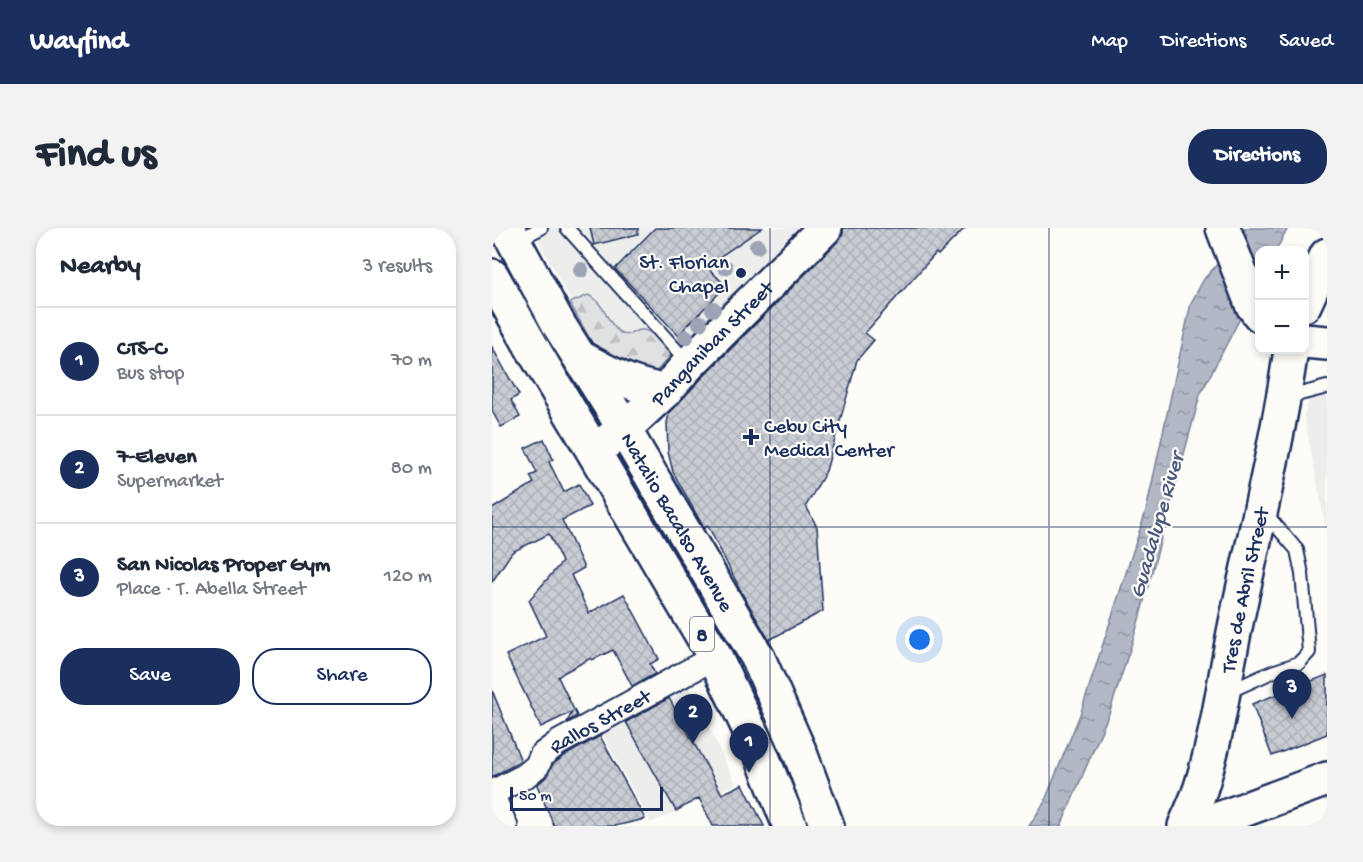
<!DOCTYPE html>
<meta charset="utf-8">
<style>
:root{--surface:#fff;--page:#f2f2f3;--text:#1f2937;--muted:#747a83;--line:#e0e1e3;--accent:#1b2f5e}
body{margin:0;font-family:"Gochi Hand",sans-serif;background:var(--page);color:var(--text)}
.controls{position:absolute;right:18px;top:18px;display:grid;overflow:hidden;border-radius:12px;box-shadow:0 3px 9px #0003}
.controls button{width:54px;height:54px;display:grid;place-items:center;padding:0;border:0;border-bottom:2px solid var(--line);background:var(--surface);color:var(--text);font:30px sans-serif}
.scale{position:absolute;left:18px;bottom:15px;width:153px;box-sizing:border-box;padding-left:6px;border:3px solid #1b2f5e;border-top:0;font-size:16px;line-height:21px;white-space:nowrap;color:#1b2f5e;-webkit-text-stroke:4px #fdfcf7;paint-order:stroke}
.you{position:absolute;left:428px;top:412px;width:21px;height:21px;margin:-15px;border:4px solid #fff;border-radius:50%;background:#1a73e8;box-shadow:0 0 0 9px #1a73e833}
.badge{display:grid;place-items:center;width:39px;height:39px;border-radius:50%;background:var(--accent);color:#fff;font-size:20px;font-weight:700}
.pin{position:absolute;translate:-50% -50px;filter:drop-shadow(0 2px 3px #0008)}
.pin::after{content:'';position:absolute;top:32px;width:21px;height:18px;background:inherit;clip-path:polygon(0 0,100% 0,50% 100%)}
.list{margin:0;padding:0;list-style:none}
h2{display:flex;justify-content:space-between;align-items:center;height:78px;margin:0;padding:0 24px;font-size:26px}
h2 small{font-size:20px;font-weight:400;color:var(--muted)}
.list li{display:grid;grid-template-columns:39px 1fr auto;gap:18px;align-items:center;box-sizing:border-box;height:108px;padding:0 24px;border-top:2px solid var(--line)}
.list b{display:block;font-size:22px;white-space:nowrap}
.list p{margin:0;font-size:20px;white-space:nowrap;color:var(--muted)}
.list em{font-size:20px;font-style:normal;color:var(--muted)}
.actions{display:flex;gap:12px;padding:18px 24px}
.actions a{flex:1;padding:14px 0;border:2px solid var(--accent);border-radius:24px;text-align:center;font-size:21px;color:var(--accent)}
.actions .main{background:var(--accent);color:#fff}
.map{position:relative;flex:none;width:835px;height:598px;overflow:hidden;border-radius:24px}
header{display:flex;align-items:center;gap:36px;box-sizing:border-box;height:84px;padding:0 30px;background:var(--accent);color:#fff}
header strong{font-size:28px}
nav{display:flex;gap:33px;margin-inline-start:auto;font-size:21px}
.intro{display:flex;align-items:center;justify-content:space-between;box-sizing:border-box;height:144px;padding:0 36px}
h1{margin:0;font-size:42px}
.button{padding:15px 27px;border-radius:24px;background:var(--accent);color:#fff;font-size:21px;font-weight:700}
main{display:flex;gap:36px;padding:0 36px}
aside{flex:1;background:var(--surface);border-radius:24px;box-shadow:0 3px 9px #0003}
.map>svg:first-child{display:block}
.built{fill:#edeeec}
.forest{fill:url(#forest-firs);stroke:#7e88a0;stroke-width:1.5}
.water{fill:url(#water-ripples);stroke:#76819c;stroke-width:1.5}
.building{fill:url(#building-cross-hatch);stroke:#1b2f5e;stroke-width:1.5}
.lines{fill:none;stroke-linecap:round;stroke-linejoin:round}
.lane-casing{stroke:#1b2f5e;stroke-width:16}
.street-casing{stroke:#1b2f5e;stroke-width:28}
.secondary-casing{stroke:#1b2f5e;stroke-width:38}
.primary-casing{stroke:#1b2f5e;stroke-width:38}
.lane{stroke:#fdfcf7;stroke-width:12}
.street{stroke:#fdfcf7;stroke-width:24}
.secondary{stroke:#fdfcf7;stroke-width:33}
.primary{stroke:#fdfcf7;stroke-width:33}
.tree{fill:#9ca4b5}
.grid{fill:none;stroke:#1b2f5e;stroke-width:1.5;stroke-opacity:0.55}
.poi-dot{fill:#1b2f5e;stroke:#fdfcf7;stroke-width:2}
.labels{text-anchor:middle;stroke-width:4.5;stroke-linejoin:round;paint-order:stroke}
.shield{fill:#fdfcf7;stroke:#5f6c8c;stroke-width:1.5}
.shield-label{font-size:20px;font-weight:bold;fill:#1b2f5e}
.poi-label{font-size:21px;fill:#1b2f5e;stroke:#fdfcf7;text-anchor:end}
.street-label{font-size:21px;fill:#1b2f5e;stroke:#fdfcf7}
.water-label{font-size:22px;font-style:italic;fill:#49587d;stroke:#fdfcf7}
</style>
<header>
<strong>Wayfind</strong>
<nav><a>Map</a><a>Directions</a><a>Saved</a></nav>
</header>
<div class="intro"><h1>Find us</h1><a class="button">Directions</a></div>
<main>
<aside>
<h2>Nearby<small>3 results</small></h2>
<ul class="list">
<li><span class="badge">1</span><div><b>CTS-C</b><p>Bus stop</p></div><em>70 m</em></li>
<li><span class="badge">2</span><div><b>7-Eleven</b><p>Supermarket</p></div><em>80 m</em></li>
<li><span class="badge">3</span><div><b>San Nicolas Proper Gym</b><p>Place · T. Abella Street</p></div><em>120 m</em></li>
</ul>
<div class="actions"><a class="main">Save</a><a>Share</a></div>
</aside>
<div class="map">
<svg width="835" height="598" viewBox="0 0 835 598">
<defs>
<pattern id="forest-firs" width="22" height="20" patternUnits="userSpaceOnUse" patternTransform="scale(1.5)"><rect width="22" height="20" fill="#e0e1e3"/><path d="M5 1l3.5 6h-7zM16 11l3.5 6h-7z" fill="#c0c1c5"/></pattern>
<pattern id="water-ripples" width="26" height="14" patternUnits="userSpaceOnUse" patternTransform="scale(1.5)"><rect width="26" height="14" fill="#b3b8c5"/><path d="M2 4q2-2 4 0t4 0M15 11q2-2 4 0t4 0" fill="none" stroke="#9196a3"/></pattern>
<pattern id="building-cross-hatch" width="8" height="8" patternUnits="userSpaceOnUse" patternTransform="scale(1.5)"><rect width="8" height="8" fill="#c9ccd3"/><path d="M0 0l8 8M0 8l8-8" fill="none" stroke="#acb0b8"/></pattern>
</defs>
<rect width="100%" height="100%" fill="#fdfcf7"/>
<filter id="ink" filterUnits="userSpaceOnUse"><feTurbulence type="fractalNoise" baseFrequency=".0167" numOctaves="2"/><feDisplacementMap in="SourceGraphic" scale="12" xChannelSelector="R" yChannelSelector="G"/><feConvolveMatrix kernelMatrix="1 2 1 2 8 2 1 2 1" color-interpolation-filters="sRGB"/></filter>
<g filter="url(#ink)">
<path class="built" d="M40,0H307L158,150L113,138Z
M835,149V306L812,187L823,153Z
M192,447L244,556L159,595L106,498Z"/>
<path class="forest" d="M96,67C114,75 114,96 129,105C136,109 141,104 147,102C159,99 174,118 180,126L158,150L113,138L78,75Z"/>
<path class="water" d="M753,0H796L784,22H768L767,54L708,167L645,399L618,483L569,598H537L552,575L589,484L654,283L699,75L712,51L751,8Z"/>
<path class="building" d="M98,0H146V6L102,17Z
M163,0H270L214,38L234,58L186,107L123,41Z
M351,0H473L446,27L444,25L373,105L382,112L365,132L334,243L314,278L325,299L331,383L277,412L250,365L216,298L212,300L181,244L176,224L175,195L177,185L211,149L346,13L351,5Z
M0,119L27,167L19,172L28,189L9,199L0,183Z
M52,211L61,231L57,234L72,264L87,256L98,278L70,292L92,340L79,347L97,385L132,366L167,431L158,436L163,446L140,458L121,422L100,432L99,430L73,444L66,449L85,488L75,494L80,484L49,499L14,427L54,408L37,372L70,334L57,306L20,324L0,354V281L42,255L38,248L45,245L33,220Z
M835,447V506L780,528L760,476Z
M0,462L29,533L0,549Z
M177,470L230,566L251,556L272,598H221L207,570L184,583L134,494Z
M108,508L153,591L123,598H62L45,557L54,549L61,536L74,527Z"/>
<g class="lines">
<defs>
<path id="lane" d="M75,0L196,135
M24,13L49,0
M793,170L835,159
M736,464L780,444L807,435L817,424L810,346L805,322L773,285"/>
<g id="street">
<path id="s1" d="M0,565L33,548L45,538L50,527L66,515L223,429"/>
<path d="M0,567L13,598"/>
</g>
<g id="secondary">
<path d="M731,0L760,76L768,87"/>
<path d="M812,77L835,27"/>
<path d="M812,113L835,115"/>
<path id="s2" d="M102,223L132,201L173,163L197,136L333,0"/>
<path id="s3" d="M693,598C699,584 706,570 710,556C727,502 733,445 745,390C764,301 786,212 799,122"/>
<path d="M708,598L835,551"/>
</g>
<g id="primary">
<path id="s4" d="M15,0L67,97L119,179L266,430L308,525L335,598"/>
<path d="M0,48L38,116L223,429L269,526L298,598"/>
<path d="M89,130C118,146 140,158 173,163"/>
</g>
</defs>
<use href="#lane" class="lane-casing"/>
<use href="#street" class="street-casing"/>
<use href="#secondary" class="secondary-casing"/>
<use href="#primary" class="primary-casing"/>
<use href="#lane" class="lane"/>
<use href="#street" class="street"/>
<use href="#secondary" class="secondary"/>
<use href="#primary" class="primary"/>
</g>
<g class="tree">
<circle cx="265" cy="18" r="8"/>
<circle cx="233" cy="39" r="8"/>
<circle cx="89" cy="42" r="8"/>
<circle cx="221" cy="81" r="8"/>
<circle cx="208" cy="95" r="8"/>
<circle cx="194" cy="109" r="8"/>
</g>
</g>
<path class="grid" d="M278,0V598M557,0V598M0,299H835"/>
<g class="poi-dot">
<circle cx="249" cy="45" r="6"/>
<path d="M256 200h6v6h6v6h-6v6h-6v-6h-6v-6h6z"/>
</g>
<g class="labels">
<rect class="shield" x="198" y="389" width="24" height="34" rx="4.5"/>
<g class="shield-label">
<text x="210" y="413">8</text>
</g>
<g class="poi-label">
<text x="237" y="40">St. Florian<tspan x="237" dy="24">Chapel</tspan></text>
<text x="272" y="204" text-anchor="start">Cebu City<tspan x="272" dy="24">Medical Center</tspan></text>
</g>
<g class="street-label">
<text dy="7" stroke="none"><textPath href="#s2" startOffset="160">Panganiban Street</textPath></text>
<text dy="7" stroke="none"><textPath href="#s4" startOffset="340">Natalio Bacalso Avenue</textPath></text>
<text dy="7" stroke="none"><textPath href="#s3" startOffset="244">Tres de Abril Street</textPath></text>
<text dy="7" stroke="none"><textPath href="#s1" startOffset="132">Rallos Street</textPath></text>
</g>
<g class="water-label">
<text transform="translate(663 297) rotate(-74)" y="8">Guadalupe River</text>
</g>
</g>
</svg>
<div class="controls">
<button>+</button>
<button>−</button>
</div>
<div class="scale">50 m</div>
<div class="you"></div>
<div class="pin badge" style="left:257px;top:545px">1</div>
<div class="pin badge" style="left:201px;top:516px">2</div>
<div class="pin badge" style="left:800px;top:491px">3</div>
</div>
</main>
